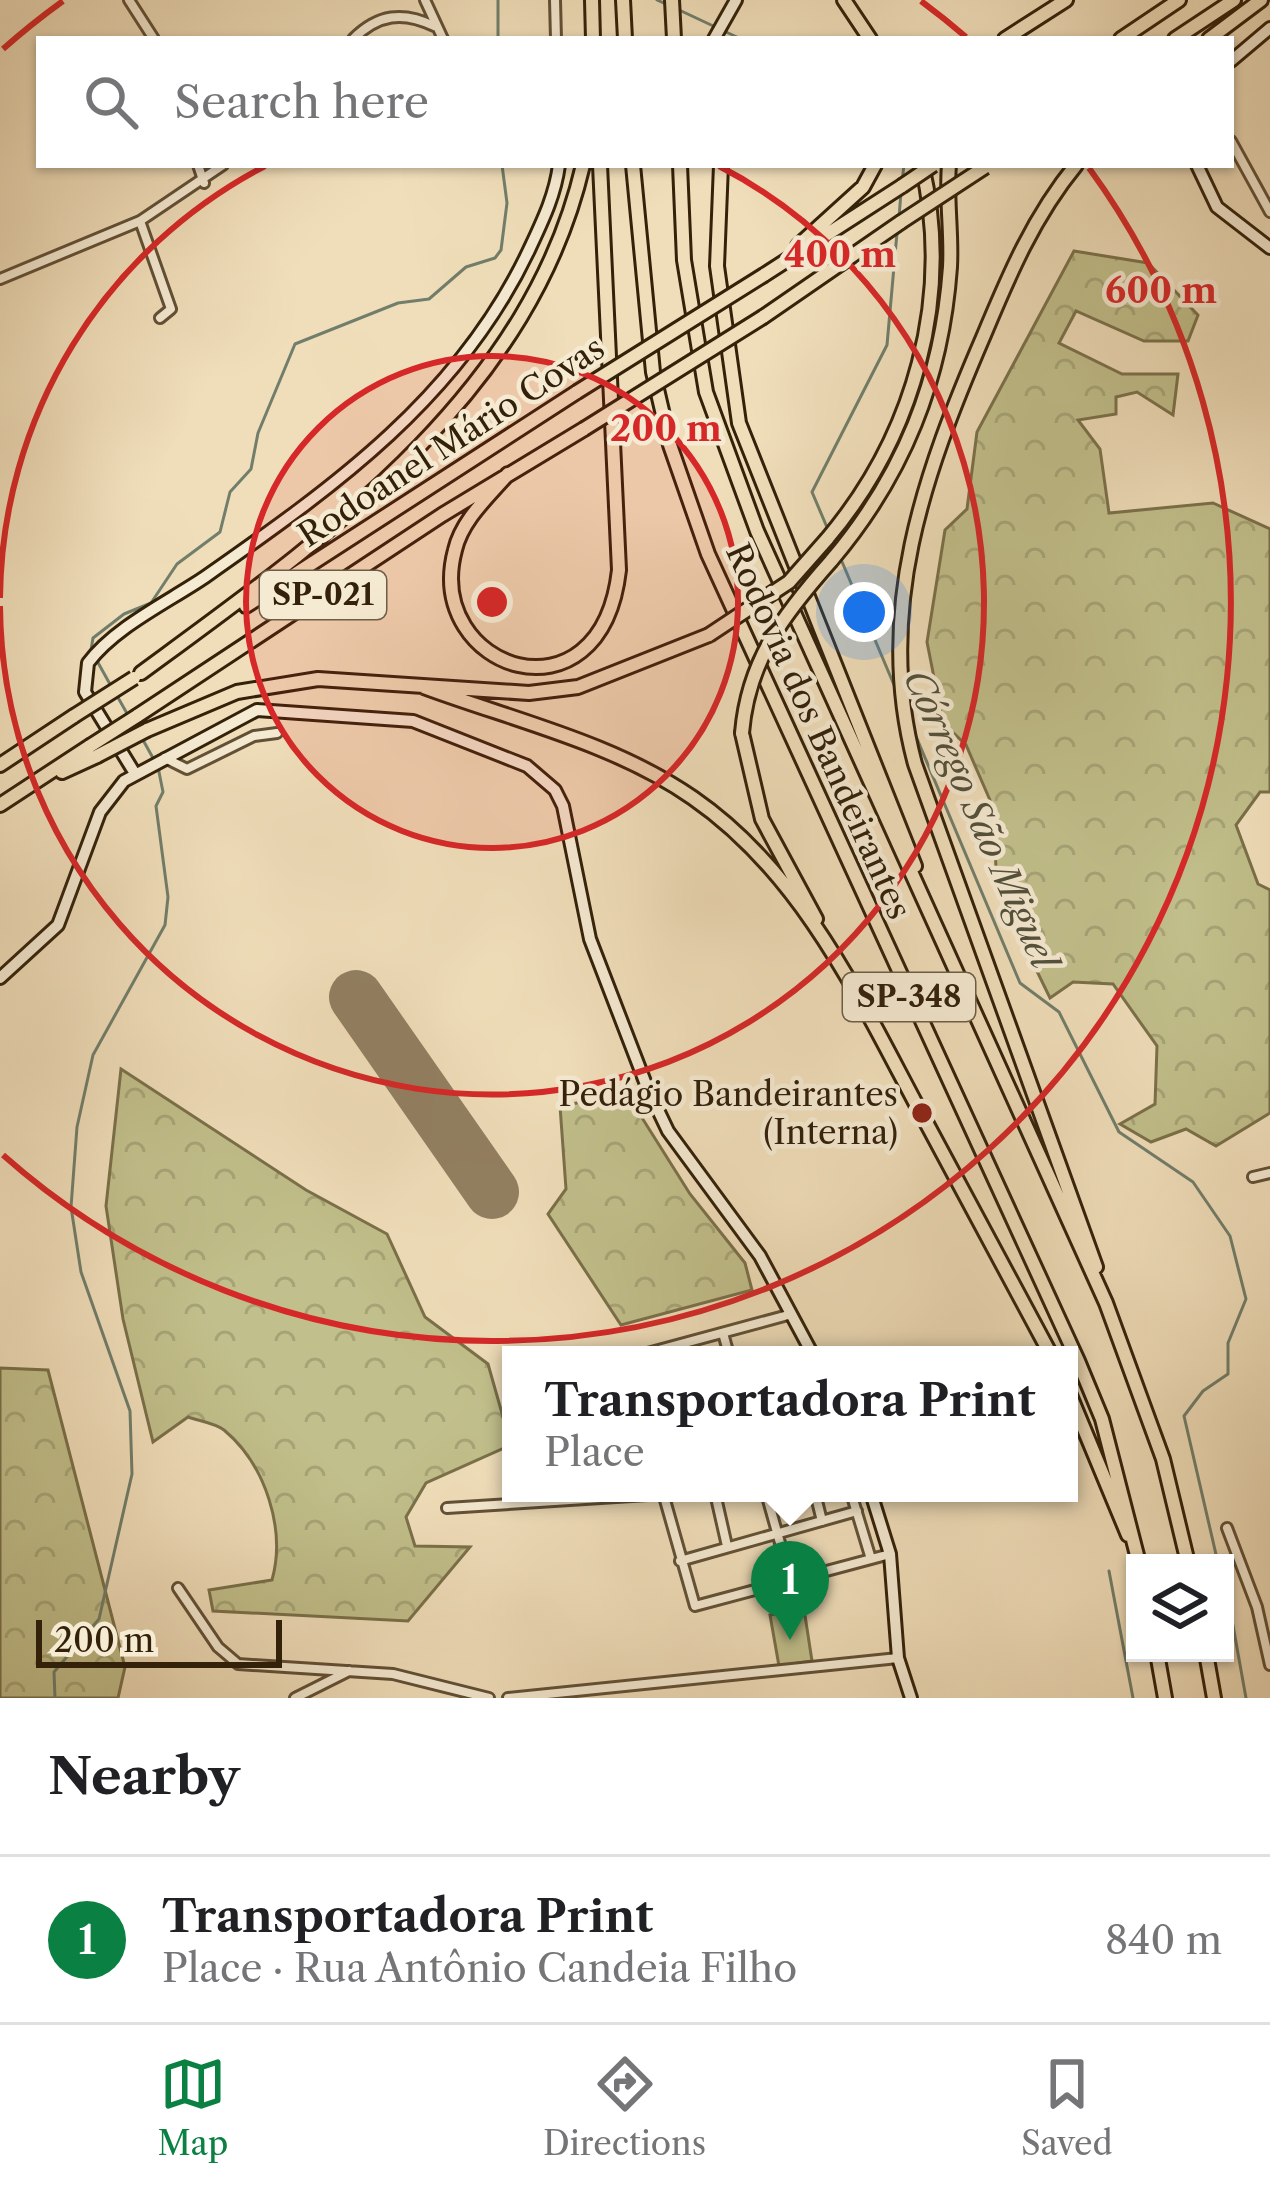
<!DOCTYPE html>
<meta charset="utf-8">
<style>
:root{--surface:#fff;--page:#f6f6f6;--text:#202124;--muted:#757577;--line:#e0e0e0;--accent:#0b8043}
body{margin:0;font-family:"Libre Caslon Text",serif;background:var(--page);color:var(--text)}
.controls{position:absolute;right:36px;bottom:36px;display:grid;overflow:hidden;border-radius:0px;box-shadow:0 3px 9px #0004}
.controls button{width:108px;height:108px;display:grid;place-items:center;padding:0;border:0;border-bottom:3px solid var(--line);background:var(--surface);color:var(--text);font:60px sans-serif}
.scale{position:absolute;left:36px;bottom:30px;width:246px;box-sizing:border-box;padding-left:12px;border:6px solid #33210a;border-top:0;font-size:33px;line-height:42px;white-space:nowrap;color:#33210a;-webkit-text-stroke:9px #f5ead2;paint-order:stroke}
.you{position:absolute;left:864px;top:612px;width:42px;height:42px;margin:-30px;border:9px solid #fff;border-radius:50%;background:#1a73e8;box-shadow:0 0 0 18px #1a73e833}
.badge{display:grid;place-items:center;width:78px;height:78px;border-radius:50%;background:var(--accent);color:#fff;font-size:39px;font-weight:700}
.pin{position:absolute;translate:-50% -99px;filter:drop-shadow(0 3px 6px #0008)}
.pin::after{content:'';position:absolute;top:63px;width:42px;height:36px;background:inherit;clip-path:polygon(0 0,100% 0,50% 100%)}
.popup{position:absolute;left:502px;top:1346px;width:576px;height:156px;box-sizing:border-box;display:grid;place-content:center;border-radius:0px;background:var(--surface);filter:drop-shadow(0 3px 9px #0005);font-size:39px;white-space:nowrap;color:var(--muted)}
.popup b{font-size:45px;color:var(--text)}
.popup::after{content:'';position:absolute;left:50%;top:100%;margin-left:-24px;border:24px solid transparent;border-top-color:var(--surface)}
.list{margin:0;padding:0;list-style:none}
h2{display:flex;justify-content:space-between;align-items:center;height:156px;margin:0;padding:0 48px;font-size:51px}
h2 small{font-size:39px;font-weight:400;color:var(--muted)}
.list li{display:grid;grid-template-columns:78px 1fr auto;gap:36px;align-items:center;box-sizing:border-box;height:168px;padding:0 48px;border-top:3px solid var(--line)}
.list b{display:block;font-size:45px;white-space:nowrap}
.list p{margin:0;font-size:39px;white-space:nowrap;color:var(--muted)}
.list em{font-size:39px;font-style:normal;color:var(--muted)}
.icon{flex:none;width:66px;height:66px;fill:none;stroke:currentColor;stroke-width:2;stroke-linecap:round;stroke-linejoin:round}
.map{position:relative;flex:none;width:1270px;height:1698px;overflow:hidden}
.search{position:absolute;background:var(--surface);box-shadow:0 3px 9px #0004;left:36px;right:36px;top:36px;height:132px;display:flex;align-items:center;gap:30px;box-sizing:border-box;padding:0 42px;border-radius:0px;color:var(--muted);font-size:45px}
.sheet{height:324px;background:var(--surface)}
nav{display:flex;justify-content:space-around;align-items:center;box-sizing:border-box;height:168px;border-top:3px solid var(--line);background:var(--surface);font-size:33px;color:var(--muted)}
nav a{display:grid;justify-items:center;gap:6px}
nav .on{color:var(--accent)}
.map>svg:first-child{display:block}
.forest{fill:url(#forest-crowns);stroke:#7a704a;stroke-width:3}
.pitch{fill:#c1bf8b;stroke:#7a704a;stroke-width:3}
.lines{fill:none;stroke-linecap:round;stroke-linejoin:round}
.stream{stroke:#717e6b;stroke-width:3}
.runway{stroke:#928062;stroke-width:54}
.street-casing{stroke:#625036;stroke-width:14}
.secondary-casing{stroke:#33210a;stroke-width:16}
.highway-casing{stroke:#33210a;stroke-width:18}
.street{stroke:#f5ead2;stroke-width:8}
.secondary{stroke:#f5ead2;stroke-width:10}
.highway{stroke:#f0deba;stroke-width:12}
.highway-bridge-casing{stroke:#33210a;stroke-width:18;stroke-linecap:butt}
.highway-bridge{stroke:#f0deba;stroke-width:12}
.ring{fill:none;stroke:#d62828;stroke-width:6}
.poi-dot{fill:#8f2418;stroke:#f5ead2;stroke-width:4.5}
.labels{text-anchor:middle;stroke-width:9;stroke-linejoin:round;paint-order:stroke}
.shield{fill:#f5ead2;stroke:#6d5d46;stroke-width:3}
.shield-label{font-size:30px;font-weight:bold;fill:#33210a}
.street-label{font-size:33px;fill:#33210a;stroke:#f5ead2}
.poi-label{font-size:33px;fill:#33210a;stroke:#f5ead2;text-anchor:end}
.water-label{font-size:36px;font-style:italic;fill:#52503b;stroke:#f5ead2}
.centre{fill:#d62828;stroke:#f5ead2;stroke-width:6}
.ring-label{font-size:36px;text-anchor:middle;font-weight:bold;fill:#d62828;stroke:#f5ead2;stroke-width:9;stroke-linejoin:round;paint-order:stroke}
</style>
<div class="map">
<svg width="1270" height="1698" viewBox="0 0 1270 1698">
<defs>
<pattern id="forest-crowns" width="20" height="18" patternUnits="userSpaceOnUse" patternTransform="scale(3)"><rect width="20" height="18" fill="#c1bf8b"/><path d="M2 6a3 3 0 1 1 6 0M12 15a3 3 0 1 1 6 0" fill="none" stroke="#a6a477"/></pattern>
</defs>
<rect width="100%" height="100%" fill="#f0deba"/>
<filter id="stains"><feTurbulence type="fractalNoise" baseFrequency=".00167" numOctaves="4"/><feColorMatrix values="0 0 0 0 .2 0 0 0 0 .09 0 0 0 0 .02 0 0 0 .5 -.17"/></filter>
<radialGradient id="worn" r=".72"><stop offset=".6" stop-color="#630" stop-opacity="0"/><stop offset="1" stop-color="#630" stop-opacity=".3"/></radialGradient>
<path class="forest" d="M1074,251L1148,263L1198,315L1188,341H1144L1076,311L1059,343L1122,374H1178L1173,415L1137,392L1116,397V414L1078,420L1100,449L1109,513L1213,503L1270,529V792H1260L1236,825L1258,884L1270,890V1113L1216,1146L1186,1129L1151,1142L1120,1124L1155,1104L1157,1046L1113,984L1073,982L1050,998L997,889L993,807L966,745L943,723L927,642L945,530L967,509L977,432Z
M121,1069L306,1190L387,1234L425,1317L488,1364L511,1445L426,1483L406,1517L415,1546L470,1547L408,1621L213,1611L209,1590L272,1580C286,1530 266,1465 224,1430C215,1423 199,1421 188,1417L153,1442L123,1319L106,1206Z
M627,1094L690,1194L745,1263L752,1290L621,1325L548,1214L566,1189L560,1106Z
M0,1368L48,1370L125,1667L118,1698H0Z"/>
<path class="pitch" d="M804,1609L812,1661L779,1666L770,1615Z"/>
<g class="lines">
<path class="stream" d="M657,0L668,5
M677,9L741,39
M498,39V0
M902,182L904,165
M899,218L901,192
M829,532L812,492L887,345L897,233
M840,557L897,692
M111,686L91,650L93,638L124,614L151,603L177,564L220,532L230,492L251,469L258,433L295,344L398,303L429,299L466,267L495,258L501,250L507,203L502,165
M116,694L129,717
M915,734L1020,983L1059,1012L1119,1132L1193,1182L1230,1236L1246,1299L1228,1343V1374L1203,1391L1184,1416L1218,1563
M143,740L153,758
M1109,1571L1133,1698
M1225,1581L1246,1698
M55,1698L54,1672L99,1619L132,1474L130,1411L81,1272L71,1207L77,1127L93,1055L165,925L168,897L156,806L163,792L158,767"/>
<path class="runway" d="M356,997L492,1192"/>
<defs>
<path id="street" d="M129,0L154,39
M425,0L443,39
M555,0L556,39
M353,39C378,14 403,11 434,26
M1231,141L1270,212
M198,165L204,183
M140,221L171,309L160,318
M0,279L140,221L223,165
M165,758L187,769L254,736L277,733
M1253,1177L1270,1173
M723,1333L729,1355
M640,1355L788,1315
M663,1493L695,1606L890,1554
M715,1493L727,1546
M766,1493L791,1582
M815,1493L822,1521
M851,1493L871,1559
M447,1508L663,1494
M1227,1528L1257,1607L1270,1665
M680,1561L857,1511
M178,1588L218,1647L238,1664L393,1674L489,1698
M295,1698L349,1671
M508,1698L898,1658"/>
<path id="secondary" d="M714,39L736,0
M1231,61L1270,28
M1197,165L1217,207L1270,248
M134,772L85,692L88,663C115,627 168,602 205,577C335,486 459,398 529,250C542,222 555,196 559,165
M0,978L58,925L100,812L124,781L257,710L413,721L527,766L555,790L563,806L590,939L647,1087L668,1131L760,1256L813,1355
M871,1493L890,1554L898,1658L911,1698"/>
<path id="highway" d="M592,0L593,39
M623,0L625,39
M672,0L674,39
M844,0L870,39
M1005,39L1066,0
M1121,39L1179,0
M1175,39L1234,0
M1209,39L1261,0
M633,165L653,372L670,445L708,554L1078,1361L1102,1419L1139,1563
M680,165L684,260L706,392L757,531L1106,1303L1163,1459L1188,1563
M721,165L717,266L739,423L915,866
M1076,165C1034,216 1009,275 984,335C924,474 874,612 915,764L1096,1267
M798,246L863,187L875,165
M764,275L902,186
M763,317L901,222
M508,474C488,497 462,520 455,550C423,670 601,730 619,570L600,165
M827,539C914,436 953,298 922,165
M831,561C904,475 942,379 950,267C952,233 946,199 949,165
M246,606L577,392
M141,673C322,540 529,397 583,165
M424,687C513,720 614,743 693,798C800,872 857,993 916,1104
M137,716L442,515L584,429
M147,730L237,692L318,679L529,693L578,687L709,635
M742,733L762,819L816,919
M0,765L74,716
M62,772L97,756
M0,805L90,746
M927,1124L1051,1355
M1069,1393L1128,1535
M1157,1653L1165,1698
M1206,1653L1214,1698"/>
</defs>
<use href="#street" class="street-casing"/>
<use href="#secondary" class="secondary-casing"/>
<use href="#highway" class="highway-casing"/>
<use href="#street" class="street"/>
<use href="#secondary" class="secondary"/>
<use href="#highway" class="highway"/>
<defs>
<path id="highway-bridge" d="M902,186L933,165
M901,222L985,167
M577,392L764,275
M584,429L763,317
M709,635L789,582L827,539
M74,716L134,678
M742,733C748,660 784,614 831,561
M90,746L137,716
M97,756L147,730"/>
</defs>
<use href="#highway-bridge" class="highway-bridge-casing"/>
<use href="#highway-bridge" class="highway-bridge"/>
</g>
<circle cx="492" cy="602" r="246" fill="#d62828" fill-opacity=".12"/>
<g class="ring">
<circle cx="492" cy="602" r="246"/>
<path d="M0 598A492 492 0 0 1 265 166M719 166A492 492 0 1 1 0 606"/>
<path d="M3 49A738 738 0 0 1 63 1M921 1A738 738 0 0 1 966 37M1089 168A738 738 0 0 1 3 1155"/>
</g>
<circle class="poi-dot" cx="922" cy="1113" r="12"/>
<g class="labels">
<g class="shield">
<rect x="260" y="571" width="126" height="48" rx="9"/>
<rect x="843" y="973" width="132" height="48" rx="9"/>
</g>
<g class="shield-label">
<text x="323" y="605">SP-021</text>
<text x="909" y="1007">SP-348</text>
</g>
<g class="street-label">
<text transform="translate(451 441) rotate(-33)" y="12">Rodoanel Mário Covas</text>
<text transform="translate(819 731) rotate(66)" y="12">Rodovia dos Bandeirantes</text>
</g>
<g class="poi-label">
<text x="898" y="1106">Pedágio Bandeirantes<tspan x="898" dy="38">(Interna)</tspan></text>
</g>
<g class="water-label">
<text transform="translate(981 819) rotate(66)" y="13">Córrego São Miguel</text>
</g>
</g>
<circle cx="492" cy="602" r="18" class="centre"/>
<g class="ring-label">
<text x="840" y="267">400 m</text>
<text x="1161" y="303">600 m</text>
<text x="666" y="441">200 m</text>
</g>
<rect width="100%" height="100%" filter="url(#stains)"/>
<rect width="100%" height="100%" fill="url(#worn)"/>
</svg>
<div class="controls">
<button><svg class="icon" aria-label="layers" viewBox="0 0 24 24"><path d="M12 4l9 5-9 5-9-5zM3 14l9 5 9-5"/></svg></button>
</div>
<div class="scale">200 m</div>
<div class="you"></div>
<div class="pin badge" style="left:790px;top:1640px">1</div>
<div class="popup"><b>Transportadora Print</b>Place</div>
<div class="search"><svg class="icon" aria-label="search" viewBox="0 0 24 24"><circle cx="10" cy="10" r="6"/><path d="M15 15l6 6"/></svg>Search here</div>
</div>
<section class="sheet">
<h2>Nearby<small></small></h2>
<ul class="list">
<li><span class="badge">1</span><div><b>Transportadora Print</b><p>Place · Rua Antônio Candeia Filho</p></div><em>840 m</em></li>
</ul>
</section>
<nav>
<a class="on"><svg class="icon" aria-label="map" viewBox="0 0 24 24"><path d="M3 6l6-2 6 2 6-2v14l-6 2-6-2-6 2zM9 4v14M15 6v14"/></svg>Map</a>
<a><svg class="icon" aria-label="directions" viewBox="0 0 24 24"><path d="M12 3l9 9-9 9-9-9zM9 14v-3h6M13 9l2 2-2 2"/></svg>Directions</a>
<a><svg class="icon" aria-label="saved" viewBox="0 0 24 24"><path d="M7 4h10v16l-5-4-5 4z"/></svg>Saved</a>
</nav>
